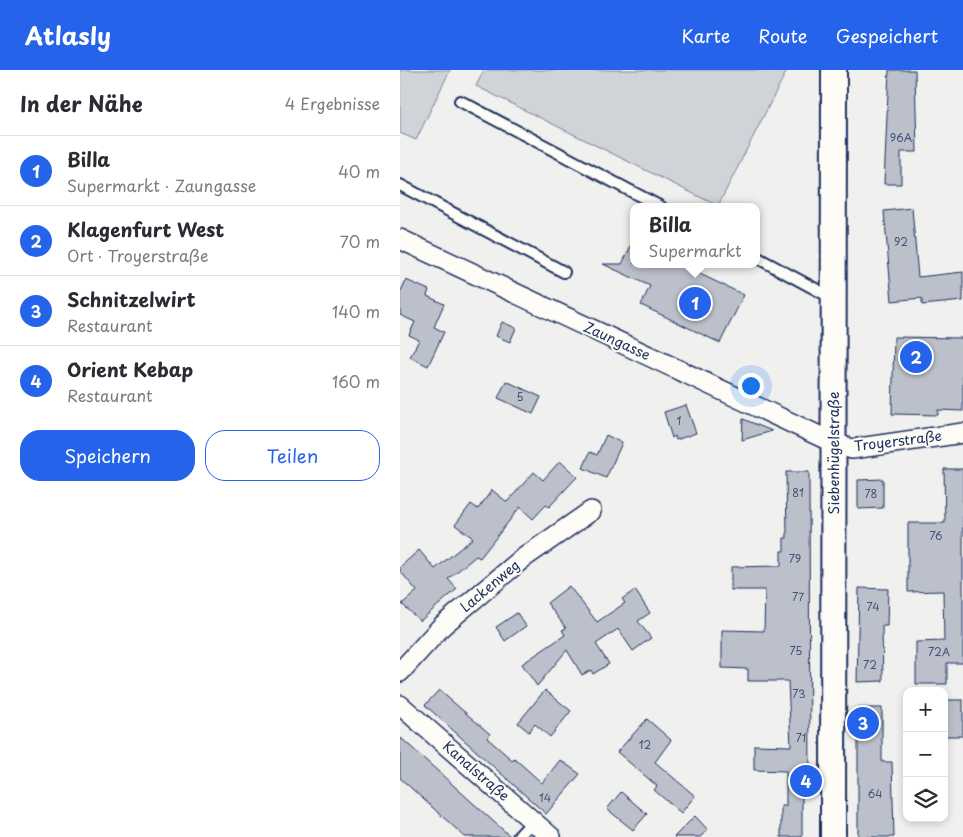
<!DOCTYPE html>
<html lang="de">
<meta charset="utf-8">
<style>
:root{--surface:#fff;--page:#f2f2f3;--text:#2b2b33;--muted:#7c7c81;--line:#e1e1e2;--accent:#2563eb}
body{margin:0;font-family:"Playpen Sans",sans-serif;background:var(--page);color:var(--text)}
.controls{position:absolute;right:15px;bottom:15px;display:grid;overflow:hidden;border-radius:10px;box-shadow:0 2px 8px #0003}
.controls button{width:45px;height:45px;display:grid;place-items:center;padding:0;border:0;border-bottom:1px solid var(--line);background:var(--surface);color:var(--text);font:25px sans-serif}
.you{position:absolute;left:350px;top:315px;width:18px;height:18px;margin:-12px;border:4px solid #fff;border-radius:50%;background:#1a73e8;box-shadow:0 0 0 8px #1a73e833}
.badge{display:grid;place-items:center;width:32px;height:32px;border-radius:50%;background:var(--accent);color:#fff;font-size:16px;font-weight:700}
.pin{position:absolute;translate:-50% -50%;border:2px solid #fff;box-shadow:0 1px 5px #0006}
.popup{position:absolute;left:230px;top:133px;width:130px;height:65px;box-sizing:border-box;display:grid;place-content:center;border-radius:10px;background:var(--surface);filter:drop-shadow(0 1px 4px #0005);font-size:16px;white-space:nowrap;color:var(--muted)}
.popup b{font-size:19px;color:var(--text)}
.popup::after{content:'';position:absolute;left:50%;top:100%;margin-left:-10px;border:10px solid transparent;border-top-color:var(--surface)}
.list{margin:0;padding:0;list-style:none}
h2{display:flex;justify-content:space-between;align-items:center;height:65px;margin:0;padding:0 20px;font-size:21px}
h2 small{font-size:16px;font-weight:400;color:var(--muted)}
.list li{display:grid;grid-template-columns:32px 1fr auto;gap:15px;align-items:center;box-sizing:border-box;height:70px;padding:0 20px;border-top:1px solid var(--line)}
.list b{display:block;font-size:19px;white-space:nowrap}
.list p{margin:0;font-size:16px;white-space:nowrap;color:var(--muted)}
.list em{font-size:16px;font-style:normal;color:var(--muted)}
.actions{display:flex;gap:10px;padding:15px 20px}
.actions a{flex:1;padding:11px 0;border:1px solid var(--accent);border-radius:20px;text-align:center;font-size:18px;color:var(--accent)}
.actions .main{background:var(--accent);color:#fff}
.icon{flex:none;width:28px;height:28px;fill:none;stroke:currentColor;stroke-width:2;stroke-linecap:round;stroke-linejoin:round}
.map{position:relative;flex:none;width:563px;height:767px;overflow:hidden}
header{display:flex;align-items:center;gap:30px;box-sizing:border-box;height:70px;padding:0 25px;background:var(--accent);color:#fff}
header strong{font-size:24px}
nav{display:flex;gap:28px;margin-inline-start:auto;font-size:18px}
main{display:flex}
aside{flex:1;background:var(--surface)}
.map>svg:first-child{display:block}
.green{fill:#d0d3d8;stroke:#76819b}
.building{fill:#bbc0ca;stroke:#1b2f5e}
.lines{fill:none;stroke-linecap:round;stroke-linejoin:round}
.service-casing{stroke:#1b2f5e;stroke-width:14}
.minor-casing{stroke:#1b2f5e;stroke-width:22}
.tertiary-casing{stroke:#1b2f5e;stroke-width:28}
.service{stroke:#fdfcf7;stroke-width:10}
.minor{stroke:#fdfcf7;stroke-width:19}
.tertiary{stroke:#fdfcf7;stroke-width:24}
.labels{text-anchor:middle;stroke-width:4;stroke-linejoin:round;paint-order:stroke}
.number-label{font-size:11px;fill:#435379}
.street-label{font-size:14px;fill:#1b2f5e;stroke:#fdfcf7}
</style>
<header>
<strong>Atlasly</strong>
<nav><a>Karte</a><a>Route</a><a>Gespeichert</a></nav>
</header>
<main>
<aside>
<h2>In der Nähe<small>4 Ergebnisse</small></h2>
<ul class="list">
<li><span class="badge">1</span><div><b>Billa</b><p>Supermarkt · Zaungasse</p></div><em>40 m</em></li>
<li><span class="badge">2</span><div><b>Klagenfurt West</b><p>Ort · Troyerstraße</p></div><em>70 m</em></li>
<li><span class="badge">3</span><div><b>Schnitzelwirt</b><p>Restaurant</p></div><em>140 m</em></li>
<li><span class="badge">4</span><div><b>Orient Kebap</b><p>Restaurant</p></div><em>160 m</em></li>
</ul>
<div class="actions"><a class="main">Speichern</a><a>Teilen</a></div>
</aside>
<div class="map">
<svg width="563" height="767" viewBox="0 0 563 767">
<rect width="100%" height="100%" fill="#f0f0ee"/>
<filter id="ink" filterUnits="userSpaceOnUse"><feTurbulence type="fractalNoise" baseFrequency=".02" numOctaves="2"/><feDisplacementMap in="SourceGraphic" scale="10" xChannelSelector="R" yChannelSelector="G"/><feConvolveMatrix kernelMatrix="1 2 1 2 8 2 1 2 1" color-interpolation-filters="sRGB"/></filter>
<g filter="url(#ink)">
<path class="green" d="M0,0H50L16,70L0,63Z
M84,0H387L318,136L76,16Z"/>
<path class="building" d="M489,0H515L517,82H501V114H484Z
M512,138L518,207L563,202V231L522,235V228L492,231L484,141Z
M234,170V194H279L344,225L320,273L241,235L250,216L203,194H222Z
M6,210L29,220L27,226L44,234L34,257L44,262L28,296L10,287L19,270L9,265L15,252L0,245V223Z
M102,252L116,258L110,272L96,266Z
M494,267L563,268V341L538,340V345L492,344Z
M106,311L141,327L133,344L98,328Z
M286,335L296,363L276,370L275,366L272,368L264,342Z
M343,349L372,361L342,370Z
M206,365L222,373L206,408L183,398L190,382L197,385Z
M160,391L177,407L149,437L146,435L133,449L120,437L80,488L76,486L48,509L57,519L20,551L2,534L17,521L0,501V497L19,480L35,499L73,468L55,455L71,434L78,439L92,420L107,432L134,402L143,410Z
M544,399H563V593H547V614H516V572L544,571L543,521L508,522V453H545Z
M386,402H409L410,726H402V767H381V736H386V701L354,700V675L391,676L388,611H348V599L322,598V560L364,561L365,520H331V497L381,496V481H384V468H387Z
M483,409V438L458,439V410Z
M169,516L197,552L225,533L222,529L235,520L250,543L238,551L251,568L233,581L218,559L196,574L209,594L193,604L191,600L182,605L167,580L137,616L122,594L165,565L162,560L166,558L147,533Z
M459,518L488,519L487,556H482L483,611L457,612Z
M117,543L126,556L105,571L96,557Z
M39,620L90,664L87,668L112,690L114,688L142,713L160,690L180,704L146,744L25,635Z
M145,620L171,641L150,667L135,654L129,662L118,653Z
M544,630H563V666H544Z
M458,638H482V692H492L494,767H458Z
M247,649L271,670L255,692L295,726L281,743L254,720L257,716L217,682Z
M0,667L94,752L111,767H65L0,708Z
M221,722L247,744L233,760L207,739Z
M295,746L308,760L300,767H274Z"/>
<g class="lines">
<defs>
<path id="service" d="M60,31L261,137
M0,115L164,202
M356,187L434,229
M118,767L133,751"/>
<path id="minor" d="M0,169L434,373L452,379L563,363
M0,602L42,556L122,489L191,441
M0,635L151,767"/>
<path id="tertiary" d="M433,767L434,0"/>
</defs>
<use href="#service" class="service-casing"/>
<use href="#minor" class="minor-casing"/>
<use href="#tertiary" class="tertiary-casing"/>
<use href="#service" class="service"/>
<use href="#minor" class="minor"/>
<use href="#tertiary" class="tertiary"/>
</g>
</g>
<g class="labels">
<g class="number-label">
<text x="501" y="72">96A</text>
<text x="501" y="176">92</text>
<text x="120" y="331">5</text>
<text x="279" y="355">1</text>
<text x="398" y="427">81</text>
<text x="471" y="428">78</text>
<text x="536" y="470">76</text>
<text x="395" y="493">79</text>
<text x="398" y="531">77</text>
<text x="473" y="541">74</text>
<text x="396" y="585">75</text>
<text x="539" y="586">72A</text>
<text x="470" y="599">72</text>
<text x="399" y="628">73</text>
<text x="401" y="672">71</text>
<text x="245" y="679">12</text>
<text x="475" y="728">64</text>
<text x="145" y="732">14</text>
</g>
<g class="street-label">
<text transform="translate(217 271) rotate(25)" y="5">Zaungasse</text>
<text transform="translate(498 371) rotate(-7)" y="5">Troyerstraße</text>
<text transform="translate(434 383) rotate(-90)" y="5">Siebenhügelstraße</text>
<text transform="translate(90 516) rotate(-40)" y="5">Lackenweg</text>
<text transform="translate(76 701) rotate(41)" y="5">Kanalstraße</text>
</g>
</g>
</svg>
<div class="controls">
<button>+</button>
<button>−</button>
<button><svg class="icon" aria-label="layers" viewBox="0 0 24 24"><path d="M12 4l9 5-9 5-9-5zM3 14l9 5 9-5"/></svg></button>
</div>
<div class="you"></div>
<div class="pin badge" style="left:295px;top:233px">1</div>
<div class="popup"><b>Billa</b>Supermarkt</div>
<div class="pin badge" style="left:516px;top:287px">2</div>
<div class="pin badge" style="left:463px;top:653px">3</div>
<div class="pin badge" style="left:406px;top:711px">4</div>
</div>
</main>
